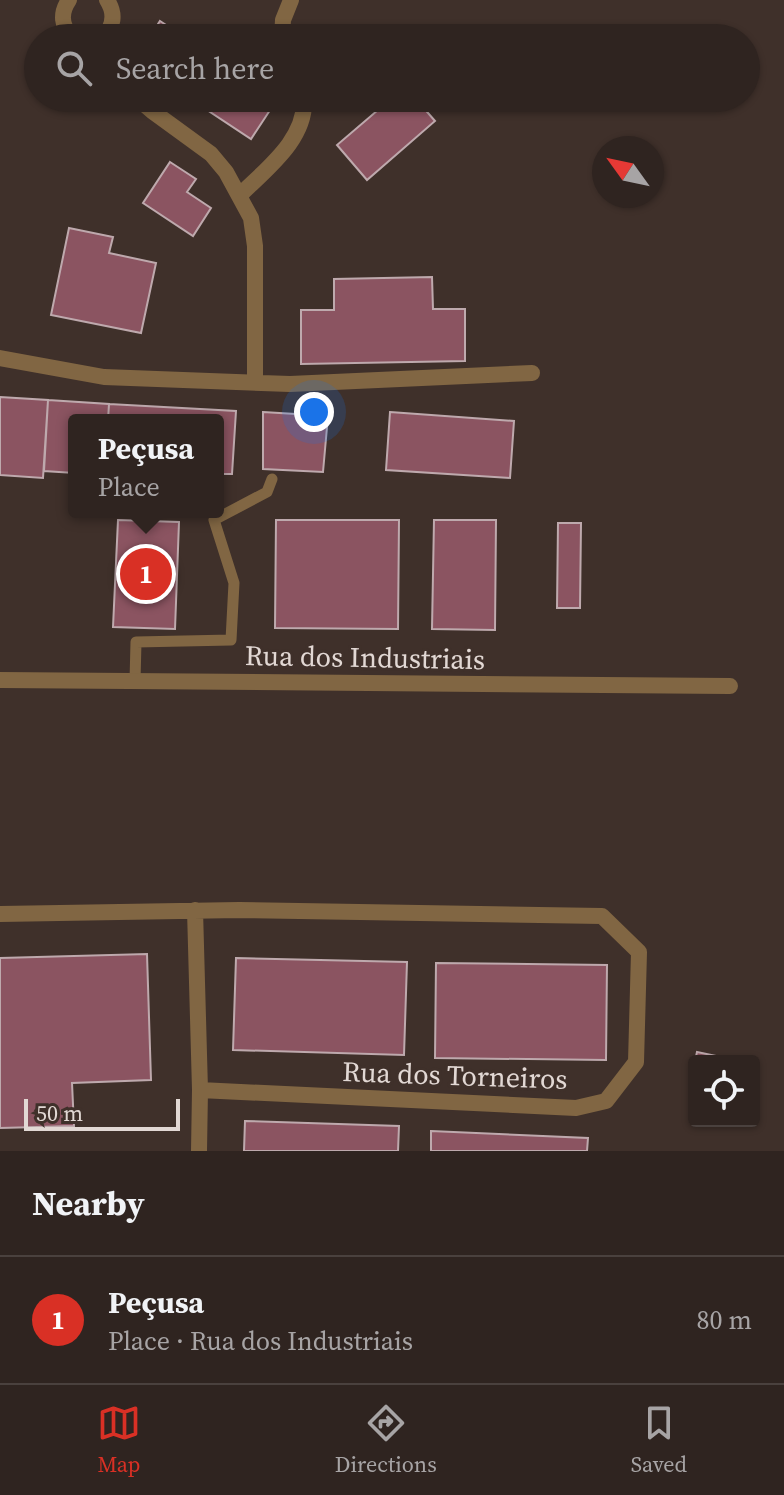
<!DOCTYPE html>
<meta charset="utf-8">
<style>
:root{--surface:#2f2420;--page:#372c29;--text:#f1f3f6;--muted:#a7a4a5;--line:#4a413e;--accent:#d93025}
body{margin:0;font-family:"Source Serif 4",serif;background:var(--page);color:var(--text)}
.controls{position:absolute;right:24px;bottom:24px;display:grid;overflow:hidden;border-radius:8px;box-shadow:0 2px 6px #0004}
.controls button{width:72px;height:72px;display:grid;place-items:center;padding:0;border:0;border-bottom:2px solid var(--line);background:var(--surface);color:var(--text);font:40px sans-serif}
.compass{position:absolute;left:592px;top:136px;width:72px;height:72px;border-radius:50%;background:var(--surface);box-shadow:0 2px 6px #0004;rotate:303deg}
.scale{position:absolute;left:24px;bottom:20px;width:156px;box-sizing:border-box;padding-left:8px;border:4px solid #e2d8d4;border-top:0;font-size:22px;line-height:28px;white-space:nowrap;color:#e2d8d4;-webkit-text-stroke:6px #3f302a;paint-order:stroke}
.you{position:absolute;left:314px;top:412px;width:28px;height:28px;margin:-20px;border:6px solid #fff;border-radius:50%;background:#1a73e8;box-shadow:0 0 0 12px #1a73e833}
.badge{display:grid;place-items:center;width:52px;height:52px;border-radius:50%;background:var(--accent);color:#fff;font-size:26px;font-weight:700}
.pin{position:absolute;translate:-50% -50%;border:4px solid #fff;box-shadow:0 2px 8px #0006}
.popup{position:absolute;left:68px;top:414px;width:156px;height:104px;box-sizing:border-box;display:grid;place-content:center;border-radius:8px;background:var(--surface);filter:drop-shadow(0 2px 6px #0005);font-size:26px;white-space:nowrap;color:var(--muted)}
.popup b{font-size:30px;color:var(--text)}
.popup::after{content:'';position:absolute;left:50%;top:100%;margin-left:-16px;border:16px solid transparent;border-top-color:var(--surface)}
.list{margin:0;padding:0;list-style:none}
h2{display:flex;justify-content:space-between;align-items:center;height:104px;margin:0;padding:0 32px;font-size:34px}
h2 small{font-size:26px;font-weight:400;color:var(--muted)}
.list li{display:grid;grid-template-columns:52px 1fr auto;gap:24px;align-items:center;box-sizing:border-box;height:128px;padding:0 32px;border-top:2px solid var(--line)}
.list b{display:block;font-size:30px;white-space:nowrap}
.list p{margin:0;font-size:26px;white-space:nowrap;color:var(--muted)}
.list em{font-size:26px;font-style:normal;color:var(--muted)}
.icon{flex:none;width:44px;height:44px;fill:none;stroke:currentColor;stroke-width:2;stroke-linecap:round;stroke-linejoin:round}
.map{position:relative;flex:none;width:784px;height:1151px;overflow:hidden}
.search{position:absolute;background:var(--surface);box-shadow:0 2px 6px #0004;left:24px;right:24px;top:24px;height:88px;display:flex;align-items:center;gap:20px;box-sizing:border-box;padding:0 28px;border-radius:44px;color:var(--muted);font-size:30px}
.sheet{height:232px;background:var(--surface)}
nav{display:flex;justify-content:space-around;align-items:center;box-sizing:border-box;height:112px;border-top:2px solid var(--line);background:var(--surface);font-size:22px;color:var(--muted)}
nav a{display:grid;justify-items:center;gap:4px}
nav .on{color:var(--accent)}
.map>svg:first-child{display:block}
.building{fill:#8b5461;stroke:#bea9ad;stroke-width:2}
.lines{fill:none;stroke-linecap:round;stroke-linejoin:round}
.lane{stroke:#816643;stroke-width:11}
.street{stroke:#816643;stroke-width:16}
.labels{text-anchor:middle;stroke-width:6;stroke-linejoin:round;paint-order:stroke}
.street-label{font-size:28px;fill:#e2d8d4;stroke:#3f302a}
</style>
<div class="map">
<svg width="784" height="1151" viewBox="0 0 784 1151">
<rect width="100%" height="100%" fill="#3f302a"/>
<path class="building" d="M160,21L186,38H149Z
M189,98H278L251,139Z
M392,98H415L435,121L367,180L337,145Z
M170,162L196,179L187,192L211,208L193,236L143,203Z
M69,228L113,237L109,253L156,263L141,333L51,315Z
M432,277L433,309H465V361L301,364V310H334V279Z
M0,397L48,400L43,478L0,475Z
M48,400L109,404L108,420H74V473L44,471Z
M109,404L236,411L232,474H218V420H108Z
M263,412L328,416L323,472L263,469Z
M390,412L514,421L510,478L386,470Z
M118,520L179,522L175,629L113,627Z
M276,520H399L398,629L275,628Z
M434,520H496L495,630L432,629Z
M558,523H581L580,608H557Z
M147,954L151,1080L72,1083L74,1126L0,1128V958Z
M236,958L407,962L404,1055L233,1050Z
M436,963L607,965L606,1060L435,1058Z
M697,1052L721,1057L720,1061H695Z
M245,1121L399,1126L398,1151H244Z
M431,1131L588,1138L587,1151H431Z"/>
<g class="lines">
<path class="lane" d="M135,681L136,642L231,640L234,583L214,520L267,492L272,479"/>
<path class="street" d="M69,0C60,13 61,27 73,38
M102,38C114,27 116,14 107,0
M282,38L283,20L291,0
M137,98L152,111L211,154L226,172L251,218L255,246V382
M240,195C266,169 307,139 304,98
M0,358L104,377L290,384L532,373
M0,680L730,686
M0,914L239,910L602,916L639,952L636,1062L606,1101L576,1108L200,1090L195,910
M199,1151L200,1090"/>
</g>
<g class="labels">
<g class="street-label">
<text transform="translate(365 657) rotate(1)" y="10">Rua dos Industriais</text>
<text transform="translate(455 1075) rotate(2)" y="10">Rua dos Torneiros</text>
</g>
</g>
</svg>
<div class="controls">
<button><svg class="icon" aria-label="locate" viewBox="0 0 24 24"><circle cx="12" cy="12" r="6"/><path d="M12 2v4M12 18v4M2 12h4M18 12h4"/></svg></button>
</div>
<svg class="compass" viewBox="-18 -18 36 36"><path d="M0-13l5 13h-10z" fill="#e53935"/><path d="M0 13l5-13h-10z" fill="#a7a4a5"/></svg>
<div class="scale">50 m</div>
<div class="you"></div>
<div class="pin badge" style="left:146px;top:574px">1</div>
<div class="popup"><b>Peçusa</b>Place</div>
<div class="search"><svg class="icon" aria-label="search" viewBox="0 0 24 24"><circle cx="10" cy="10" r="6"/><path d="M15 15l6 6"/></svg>Search here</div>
</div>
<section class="sheet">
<h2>Nearby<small></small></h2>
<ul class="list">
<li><span class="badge">1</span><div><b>Peçusa</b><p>Place · Rua dos Industriais</p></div><em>80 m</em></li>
</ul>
</section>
<nav>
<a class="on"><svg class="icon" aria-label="map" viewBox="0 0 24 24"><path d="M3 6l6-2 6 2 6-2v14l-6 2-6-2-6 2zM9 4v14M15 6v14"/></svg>Map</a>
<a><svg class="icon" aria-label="directions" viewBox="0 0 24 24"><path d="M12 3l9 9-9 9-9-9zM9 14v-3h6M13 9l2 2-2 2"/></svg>Directions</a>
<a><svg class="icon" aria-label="saved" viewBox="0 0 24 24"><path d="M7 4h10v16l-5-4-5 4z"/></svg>Saved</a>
</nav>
